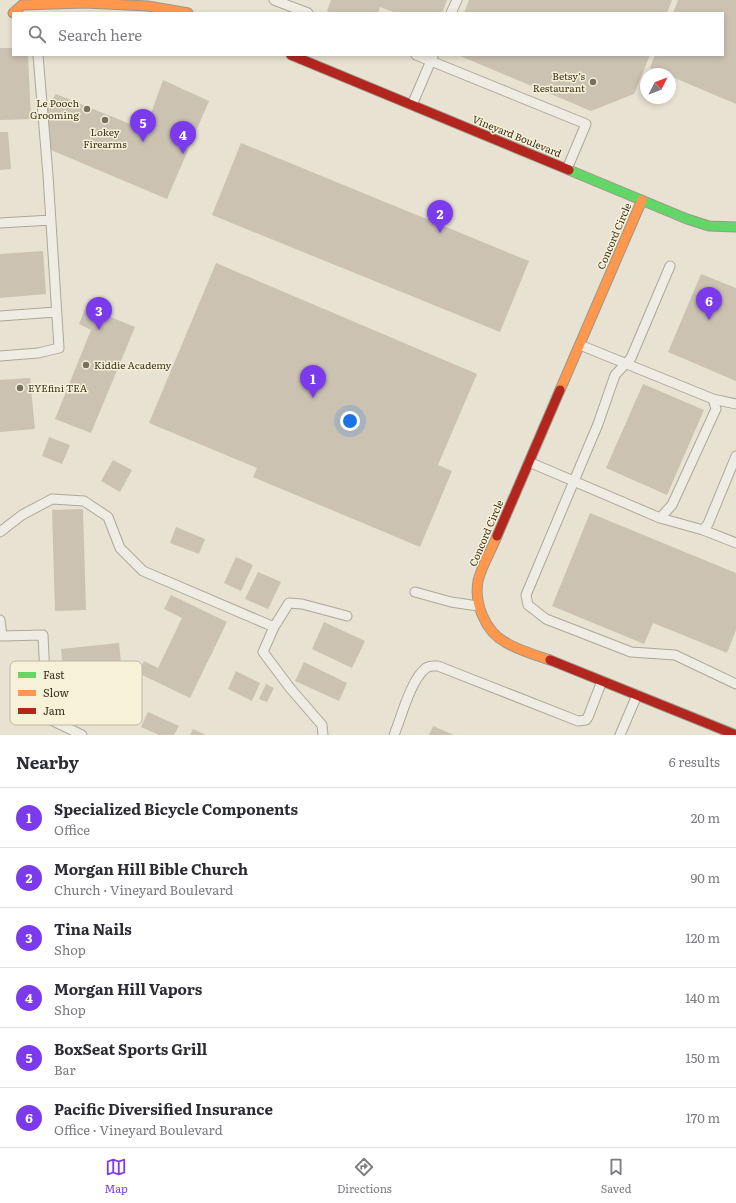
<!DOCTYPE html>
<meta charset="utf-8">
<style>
:root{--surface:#fff;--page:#f7f7f7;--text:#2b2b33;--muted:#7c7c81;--line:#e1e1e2;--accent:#7c3aed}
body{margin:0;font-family:Literata,serif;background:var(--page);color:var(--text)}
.compass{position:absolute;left:640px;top:68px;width:36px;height:36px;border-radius:50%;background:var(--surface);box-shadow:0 2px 6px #0003;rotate:48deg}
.you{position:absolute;left:350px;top:421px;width:14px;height:14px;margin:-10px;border:3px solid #fff;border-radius:50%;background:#1a73e8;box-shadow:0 0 0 6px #1a73e833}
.badge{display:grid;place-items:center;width:26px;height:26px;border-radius:50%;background:var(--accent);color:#fff;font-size:13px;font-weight:700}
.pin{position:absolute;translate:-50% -33px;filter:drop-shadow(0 1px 2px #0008)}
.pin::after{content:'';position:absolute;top:21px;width:14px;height:12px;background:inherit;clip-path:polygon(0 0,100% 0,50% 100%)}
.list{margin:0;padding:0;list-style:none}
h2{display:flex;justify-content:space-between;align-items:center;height:52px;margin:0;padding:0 16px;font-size:17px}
h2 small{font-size:13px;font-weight:400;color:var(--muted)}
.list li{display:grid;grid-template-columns:26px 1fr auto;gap:12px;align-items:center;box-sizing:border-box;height:60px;padding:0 16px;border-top:1px solid var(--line)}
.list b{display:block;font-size:15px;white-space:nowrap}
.list p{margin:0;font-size:13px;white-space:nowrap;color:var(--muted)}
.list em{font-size:13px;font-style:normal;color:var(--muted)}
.icon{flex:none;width:22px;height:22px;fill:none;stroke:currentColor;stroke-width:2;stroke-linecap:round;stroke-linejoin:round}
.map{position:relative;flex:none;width:736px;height:735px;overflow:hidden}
.search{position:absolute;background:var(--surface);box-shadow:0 2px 6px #0003;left:12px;right:12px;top:12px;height:44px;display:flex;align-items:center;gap:10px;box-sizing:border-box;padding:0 14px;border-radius:0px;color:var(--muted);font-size:15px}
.sheet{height:412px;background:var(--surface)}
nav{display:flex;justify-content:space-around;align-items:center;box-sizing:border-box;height:56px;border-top:1px solid var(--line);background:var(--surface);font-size:11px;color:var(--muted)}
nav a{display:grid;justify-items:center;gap:2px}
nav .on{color:var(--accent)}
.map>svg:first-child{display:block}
.building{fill:#cbc2b2}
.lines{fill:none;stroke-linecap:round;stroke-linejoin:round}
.lane-casing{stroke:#ada799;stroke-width:11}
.fast-casing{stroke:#9c978a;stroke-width:11}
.slow-casing{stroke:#9c978a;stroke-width:11}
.jam-casing{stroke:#9c978a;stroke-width:11}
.lane{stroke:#efece3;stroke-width:9}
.fast{stroke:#63d668;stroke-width:9}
.slow{stroke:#ff974d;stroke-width:9}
.jam{stroke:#b3261e;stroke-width:9}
.poi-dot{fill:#786f5e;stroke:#f7f1d8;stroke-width:1.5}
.labels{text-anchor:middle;stroke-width:3;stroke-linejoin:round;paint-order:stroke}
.poi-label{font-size:10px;fill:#3d3120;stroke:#f7f1d8;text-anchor:end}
.street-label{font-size:10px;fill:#3d3120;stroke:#f7f1d8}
.key{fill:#f7f1d8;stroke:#bfb7a1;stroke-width:1}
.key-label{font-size:11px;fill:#3d3120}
</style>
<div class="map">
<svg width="736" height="735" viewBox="0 0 736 735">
<rect width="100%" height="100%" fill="#e7e2d1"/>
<path class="building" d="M331,0H447L442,13H396L380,7L378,13H332L327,11Z
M469,0H672L667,13H464Z
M678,0H736V104L670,76V74H665L650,68L655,55H723V13H673Z
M0,48H13V55H28L31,119L0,120Z
M458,55H650L634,94L591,111Z
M163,80L209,101L167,199L51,150L47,107L56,94L145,130Z
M0,132H8L11,169L0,170Z
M241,143L529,261L500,332L212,215Z
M43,251L46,294L0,298V254Z
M216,263L477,374L438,465L452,471L420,547L253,477L257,468L149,423Z
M701,274L736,288V381L668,352Z
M86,307L135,327L91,433L55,419L91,330L79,324Z
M30,378L35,429L0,432V380Z
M643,384L704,410L667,495L606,468Z
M49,437L70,445L62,464L42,456Z
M113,460L132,470L120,492L101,481Z
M83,509L86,610L55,611L52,510Z
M590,513L736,573V630L727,653L653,623L644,644L552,606Z
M176,527L205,539L199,554L170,543Z
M236,557L253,565L241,591L224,583Z
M258,572L281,582L268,609L245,599Z
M171,595L227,622L190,698L138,673L144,661L158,668L182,618L164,609Z
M324,622L365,641L352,668L312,649Z
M119,643L122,672L86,676L90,711L68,713L61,649Z
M304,662L347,683L339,701L295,681Z
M236,671L260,683L252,701L228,689Z
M266,684L274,688L267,702L259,699Z
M148,712L179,726L174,735H159L141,727Z
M433,726L454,735H429Z
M193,729L206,735H190Z"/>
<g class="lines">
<defs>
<path id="lane" d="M274,0L308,13
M451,13L457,0
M416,55L586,124L567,169
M412,105L433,56
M0,223L51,220
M670,266L631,358L615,375L598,424L526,595L528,605L546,619L631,652L675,655L736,684
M0,316L56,312
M0,356L38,353L59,348L48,175L38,55
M713,399L736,404
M529,462L660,518L672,505L716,409L713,399L580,345
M660,518L703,530L708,524L736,456
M703,530L736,543
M0,532L22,515L52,499L84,501L108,517L120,548L143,571L274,627L263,652L290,688L322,725L323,735
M415,592L451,602L478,606
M0,620L2,636L43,635L47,718L82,735
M274,627L289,603L302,604L347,616
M394,735C401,718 411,679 426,668C430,665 433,666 438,666L578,721L586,720L588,717L602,681
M620,735L637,695"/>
<path id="fast" d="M569,170L687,219L709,226L736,227"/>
<path id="slow" d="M13,13L22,5L85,3L148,6L188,13
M560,390L642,200
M497,536C492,549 481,567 478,581C474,603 485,631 505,642C518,650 535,655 550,660"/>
<path id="jam" d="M291,55L569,170
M497,536L560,390
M550,660L736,735"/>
</defs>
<use href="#lane" class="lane-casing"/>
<use href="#fast" class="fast-casing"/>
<use href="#slow" class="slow-casing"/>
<use href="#jam" class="jam-casing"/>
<use href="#lane" class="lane"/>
<use href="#fast" class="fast"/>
<use href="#slow" class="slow"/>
<use href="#jam" class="jam"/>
</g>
<g class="poi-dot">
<circle cx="593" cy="82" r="4"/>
<circle cx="87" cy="109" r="4"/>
<circle cx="105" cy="120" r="4"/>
<circle cx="86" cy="365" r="4"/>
<circle cx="20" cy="388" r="4"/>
</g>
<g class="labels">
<g class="poi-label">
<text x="585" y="80">Betsy’s<tspan x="585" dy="12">Restaurant</tspan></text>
<text x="79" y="107">Le Pooch<tspan x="79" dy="12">Grooming</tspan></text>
<text x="105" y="136" text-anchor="middle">Lokey<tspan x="105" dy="12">Firearms</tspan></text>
<text x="94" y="369" text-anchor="start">Kiddie Academy</text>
<text x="28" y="392" text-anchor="start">EYEfini TEA</text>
</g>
<g class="street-label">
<text transform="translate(517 136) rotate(22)" y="4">Vineyard Boulevard</text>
<text transform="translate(614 236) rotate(-67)" y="4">Concord Circle</text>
<text transform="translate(486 533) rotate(-67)" y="4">Concord Circle</text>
</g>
</g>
<rect x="10" y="661" width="132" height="64" rx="6" class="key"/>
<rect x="18" y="672" width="18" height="6" fill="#63d668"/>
<rect x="18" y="690" width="18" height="6" fill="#ff974d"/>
<rect x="18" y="708" width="18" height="6" fill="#b3261e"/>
<g class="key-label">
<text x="43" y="679">Fast</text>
<text x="43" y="697">Slow</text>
<text x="43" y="715">Jam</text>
</g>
</svg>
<svg class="compass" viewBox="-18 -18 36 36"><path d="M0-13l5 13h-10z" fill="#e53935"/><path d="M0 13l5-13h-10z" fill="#7c7c81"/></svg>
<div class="you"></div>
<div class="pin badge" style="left:313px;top:398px">1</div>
<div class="pin badge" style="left:440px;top:233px">2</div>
<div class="pin badge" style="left:99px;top:330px">3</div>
<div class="pin badge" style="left:183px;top:154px">4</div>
<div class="pin badge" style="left:143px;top:142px">5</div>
<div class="pin badge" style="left:709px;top:320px">6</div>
<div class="search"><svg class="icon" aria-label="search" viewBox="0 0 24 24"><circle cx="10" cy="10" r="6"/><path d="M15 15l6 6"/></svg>Search here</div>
</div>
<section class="sheet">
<h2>Nearby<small>6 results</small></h2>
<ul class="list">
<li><span class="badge">1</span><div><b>Specialized Bicycle Components</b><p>Office</p></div><em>20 m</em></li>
<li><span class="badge">2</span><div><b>Morgan Hill Bible Church</b><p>Church · Vineyard Boulevard</p></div><em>90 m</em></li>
<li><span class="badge">3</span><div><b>Tina Nails</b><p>Shop</p></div><em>120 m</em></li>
<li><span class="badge">4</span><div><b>Morgan Hill Vapors</b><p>Shop</p></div><em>140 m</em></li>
<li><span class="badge">5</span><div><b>BoxSeat Sports Grill</b><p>Bar</p></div><em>150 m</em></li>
<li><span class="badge">6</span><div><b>Pacific Diversified Insurance</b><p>Office · Vineyard Boulevard</p></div><em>170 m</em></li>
</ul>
</section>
<nav>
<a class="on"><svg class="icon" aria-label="map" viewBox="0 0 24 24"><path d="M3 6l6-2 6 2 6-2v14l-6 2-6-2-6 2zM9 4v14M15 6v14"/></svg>Map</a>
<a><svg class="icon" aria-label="directions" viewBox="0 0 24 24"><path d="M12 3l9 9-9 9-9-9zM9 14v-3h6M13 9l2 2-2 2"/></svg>Directions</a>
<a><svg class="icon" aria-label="saved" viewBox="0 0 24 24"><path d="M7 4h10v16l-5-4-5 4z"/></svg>Saved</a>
</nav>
